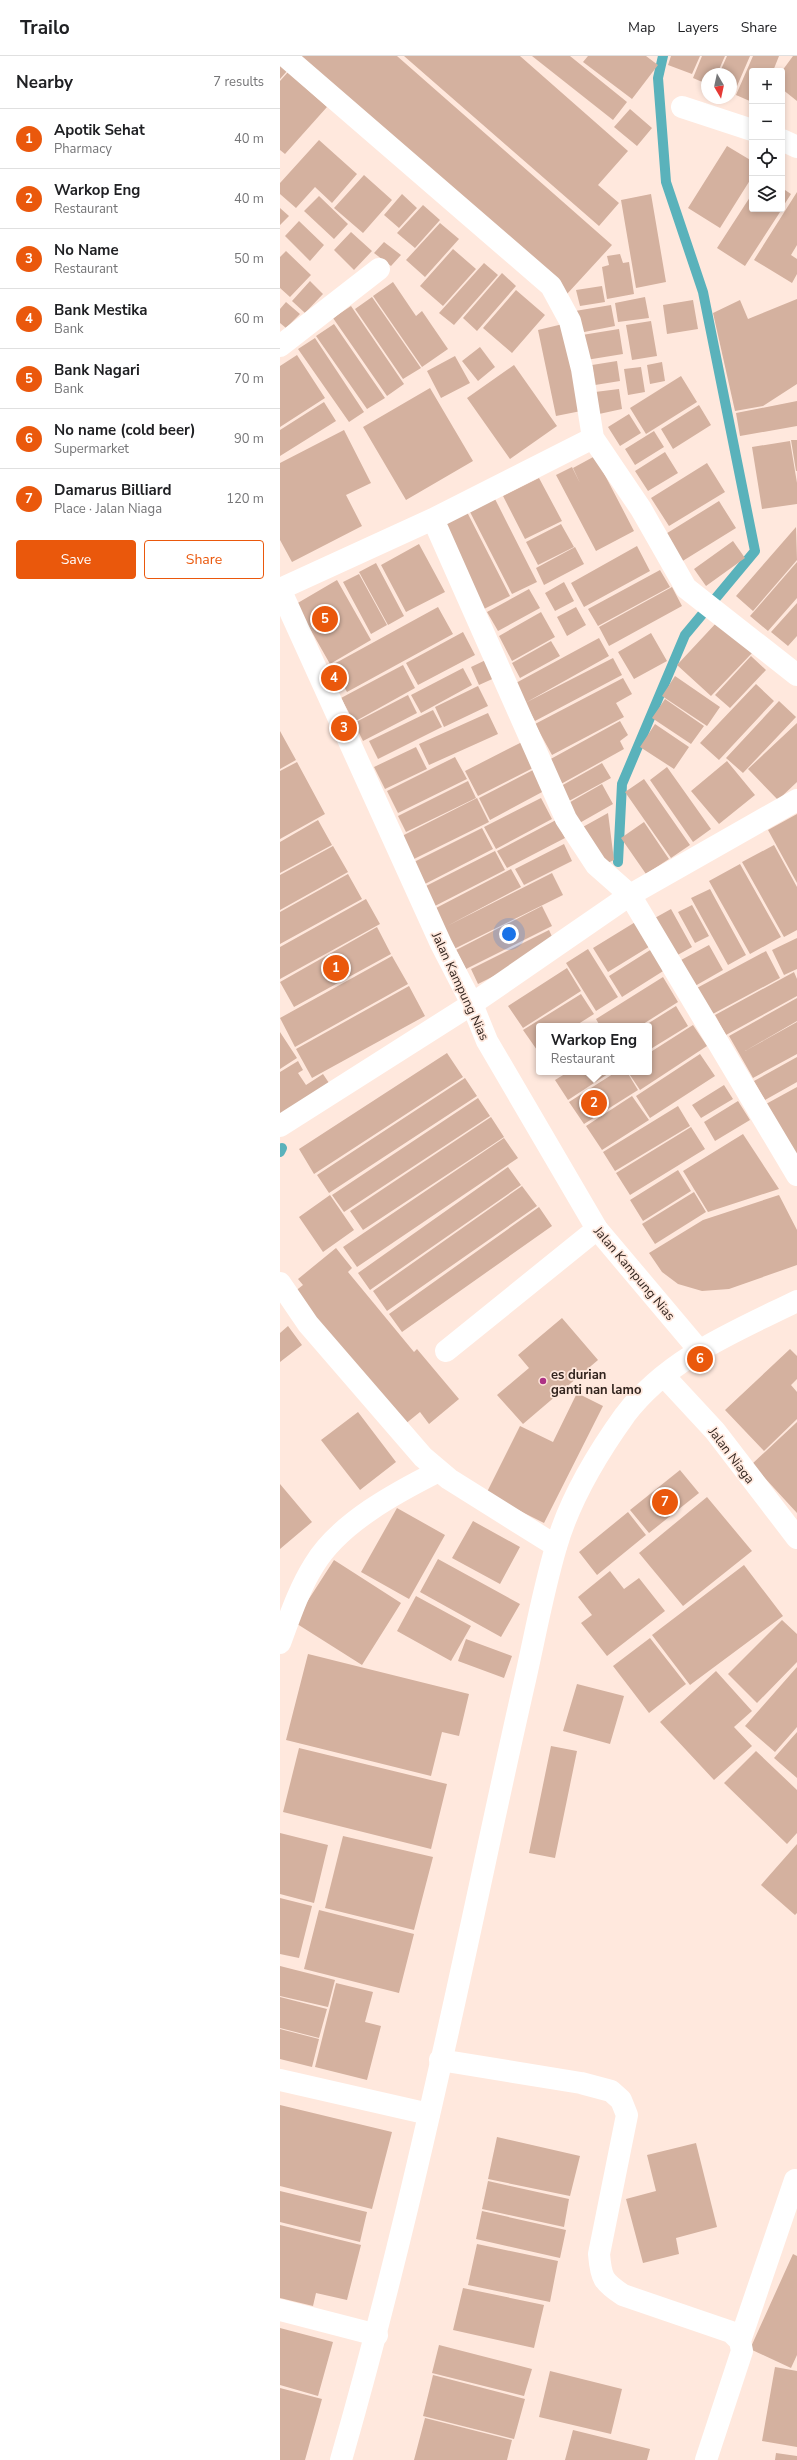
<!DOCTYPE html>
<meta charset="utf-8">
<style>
:root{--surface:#fff;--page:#f6f6f6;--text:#202124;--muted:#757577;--line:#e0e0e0;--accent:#ea580c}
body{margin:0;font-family:"Nunito Sans",sans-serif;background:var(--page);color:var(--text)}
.controls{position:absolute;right:12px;top:12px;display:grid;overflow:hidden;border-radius:4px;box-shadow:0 2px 6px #0003}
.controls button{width:36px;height:36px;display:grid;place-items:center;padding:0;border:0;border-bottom:1px solid var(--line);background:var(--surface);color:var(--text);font:20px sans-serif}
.compass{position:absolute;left:421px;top:12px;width:36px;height:36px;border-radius:50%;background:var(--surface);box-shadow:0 2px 6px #0003;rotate:171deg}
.you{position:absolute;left:229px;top:878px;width:14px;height:14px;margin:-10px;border:3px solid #fff;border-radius:50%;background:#1a73e8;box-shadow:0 0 0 6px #1a73e833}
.badge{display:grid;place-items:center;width:26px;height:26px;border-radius:50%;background:var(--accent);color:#fff;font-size:13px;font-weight:700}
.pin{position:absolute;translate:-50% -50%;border:2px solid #fff;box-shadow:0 1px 4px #0006}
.popup{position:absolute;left:256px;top:967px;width:116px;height:52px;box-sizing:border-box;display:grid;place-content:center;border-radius:4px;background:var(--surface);filter:drop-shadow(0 1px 3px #0005);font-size:13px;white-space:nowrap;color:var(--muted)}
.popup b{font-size:15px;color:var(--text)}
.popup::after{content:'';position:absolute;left:50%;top:100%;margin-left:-8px;border:8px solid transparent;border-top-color:var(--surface)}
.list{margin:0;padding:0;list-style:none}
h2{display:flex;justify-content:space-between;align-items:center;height:52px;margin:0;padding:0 16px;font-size:17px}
h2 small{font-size:13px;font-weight:400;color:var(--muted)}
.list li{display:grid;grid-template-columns:26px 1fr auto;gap:12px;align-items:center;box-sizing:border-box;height:60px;padding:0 16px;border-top:1px solid var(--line)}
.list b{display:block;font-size:15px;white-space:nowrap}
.list p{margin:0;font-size:13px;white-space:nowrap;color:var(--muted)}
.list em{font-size:13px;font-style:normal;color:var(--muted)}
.actions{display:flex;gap:8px;padding:12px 16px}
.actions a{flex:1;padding:9px 0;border:1px solid var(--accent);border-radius:4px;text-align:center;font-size:14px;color:var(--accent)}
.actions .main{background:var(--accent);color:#fff}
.icon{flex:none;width:22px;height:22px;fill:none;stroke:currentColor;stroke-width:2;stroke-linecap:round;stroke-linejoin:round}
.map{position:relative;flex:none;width:517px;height:2404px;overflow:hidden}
header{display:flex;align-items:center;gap:24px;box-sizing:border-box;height:56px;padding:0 20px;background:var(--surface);border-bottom:1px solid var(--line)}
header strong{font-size:19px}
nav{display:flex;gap:22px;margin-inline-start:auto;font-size:14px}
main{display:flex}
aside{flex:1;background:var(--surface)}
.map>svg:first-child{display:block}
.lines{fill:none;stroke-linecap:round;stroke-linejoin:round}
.stream{stroke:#5ab2bb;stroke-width:10}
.building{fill:#d4b19f}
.minor{stroke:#fff;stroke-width:22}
.major{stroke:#fff;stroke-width:22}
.poi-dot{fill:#ad3285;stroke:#ffe8dd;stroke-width:1.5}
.labels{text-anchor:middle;stroke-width:3.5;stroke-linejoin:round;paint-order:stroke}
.street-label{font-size:13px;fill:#32241e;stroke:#ffe8dd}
.poi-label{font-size:13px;font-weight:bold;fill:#32241e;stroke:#ffe8dd;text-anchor:start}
</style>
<header>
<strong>Trailo</strong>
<nav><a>Map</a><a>Layers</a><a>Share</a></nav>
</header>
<main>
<aside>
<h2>Nearby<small>7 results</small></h2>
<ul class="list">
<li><span class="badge">1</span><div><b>Apotik Sehat</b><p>Pharmacy</p></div><em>40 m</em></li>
<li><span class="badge">2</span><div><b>Warkop Eng</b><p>Restaurant</p></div><em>40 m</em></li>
<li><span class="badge">3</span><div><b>No Name</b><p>Restaurant</p></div><em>50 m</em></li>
<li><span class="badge">4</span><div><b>Bank Mestika</b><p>Bank</p></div><em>60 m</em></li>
<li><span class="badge">5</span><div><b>Bank Nagari</b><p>Bank</p></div><em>70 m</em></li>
<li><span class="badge">6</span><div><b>No name (cold beer)</b><p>Supermarket</p></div><em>90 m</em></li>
<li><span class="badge">7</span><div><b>Damarus Billiard</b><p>Place · Jalan Niaga</p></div><em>120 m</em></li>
</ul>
<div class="actions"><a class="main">Save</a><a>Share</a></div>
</aside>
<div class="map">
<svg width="517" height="2404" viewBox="0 0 517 2404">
<rect width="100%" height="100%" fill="#ffe8dd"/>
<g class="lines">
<path class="stream" d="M338,806L342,728L405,579L475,495L423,236L386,126L378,22L383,0
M0,1096L2,1092"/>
</g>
<path class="building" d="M22,0H117L332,189L287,238L19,3Z
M124,0H240L348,95L318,129L339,147L319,170Z
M252,0H290L347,46L333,64Z
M308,0H366L378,9L352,43L303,6Z
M391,0H420L412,18L388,9Z
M422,0H445L437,18H427V28L413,22Z
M447,0H470L454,37L451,36V18H439Z
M473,0H499L493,15H472V46L456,39Z
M513,0H517V45L502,33V15Z
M0,7L8,14L0,23Z
M8,16L47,51L5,98L0,94V25Z
M350,53L372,72L357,90L334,71Z
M39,84L77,118L52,147L35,131L16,152L0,138V127Z
M447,90L472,105V121L440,172L408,152Z
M84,119L112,144L83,177L54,152Z
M502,132L511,138L502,152Z
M517,136V189L511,199L517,203V218L512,227L474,204Z
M122,138L137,152L119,172L104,159Z
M371,138L386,226L356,232L341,144Z
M472,138V153H502L465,210L437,192Z
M39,140L68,168L54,183L24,155Z
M143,149L160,164L135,192L117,177Z
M0,152L9,160L0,169Z
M19,165L44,189L30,205L5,180Z
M160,167L179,183L145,221L126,204Z
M71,176L92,195L74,214L54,194Z
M104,186L121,199L111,210L94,197Z
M173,193L196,213L163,250L140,230Z
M6,195L31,219L10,241L0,232V201Z
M340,198L343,207L349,206L354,238L327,243L322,211L329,209L327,200Z
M204,207L218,219L174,269L159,257Z
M222,217L236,230L197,275L183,262Z
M30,225L43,238L25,257L12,245Z
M113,226L136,260L142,255L168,293L142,311L93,240Z
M322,230L325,246L300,250L296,234Z
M236,234L265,259L232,297L203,272Z
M92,241L141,312L123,323L75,253Z
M365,241L369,262L338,266L335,247Z
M517,243V328L483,350L455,355L433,257L460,244L468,263Z
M413,244L418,273L387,278L383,249Z
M6,246L20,258L6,272L0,267V253Z
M331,249L335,270L299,277L295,255Z
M71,250L124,328L107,340L53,262Z
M371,265L377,300L352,304L346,269Z
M54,268L105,342L87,353L36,280Z
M283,268L301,355L276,360L258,274Z
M339,273L343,298L306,304L302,279Z
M35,282L84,356L69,366L18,293Z
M200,291L215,311L198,325L182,305Z
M17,299L45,342L0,371V310Z
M175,300L190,327L161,342L147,315Z
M337,305L340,325L315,329L312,309Z
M382,306L385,325L370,328L367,309Z
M234,309L277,370L230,403L187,342Z
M361,311L365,336L348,339L344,313Z
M401,320L417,346L366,378L350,352Z
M150,332L193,405L126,444L83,371Z
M339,333L342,353L319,358L315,336Z
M517,345V370L460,380L456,357Z
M44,346L56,365L0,400V374Z
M419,349L431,369L393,393L381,373Z
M349,358L361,377L340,390L328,371Z
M64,374L91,427L66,439L82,470L12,506L0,484V407Z
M374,375L384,391L355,409L345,393Z
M511,384H517V415H516Z
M510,385L517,427V448L482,453L472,391Z
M385,396L398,417L368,435L355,415Z
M315,400L354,475L316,495L276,419L292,411L300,427L293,412Z
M427,407L445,436L389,470L371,442Z
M259,422L282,465L245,483L223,440Z
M215,443L257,526L232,538L190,456Z
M439,445L456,472L401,506L384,479Z
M187,456L230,540L204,553L162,469Z
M281,468L294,491L258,509L246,486Z
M516,471L517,504L473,555L456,540Z
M453,485L465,502L426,530L414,513Z
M139,488L165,536L126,556L101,509Z
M357,490L370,515L304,551L291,527Z
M295,491L304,508L264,529L256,512Z
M517,506V542L488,575L470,560Z
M96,507L124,560L108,569L79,516Z
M380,514L390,531L318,570L308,553Z
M79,518L107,569L91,578L63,526Z
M57,524L91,584L50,608L16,548Z
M284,526L294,545L275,555L265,537Z
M392,531L402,550L329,590L319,571Z
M249,533L260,552L218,575L207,556Z
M517,547V580L508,590L491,576Z
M158,551L173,578L67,636L52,609Z
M296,551L306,569L287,580L277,561Z
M261,556L275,581L232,605L219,580Z
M438,565L473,596L431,640L397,609Z
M183,576L195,599L138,629L126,607Z
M371,577L387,605L354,623L338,596Z
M319,582L329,600L245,647L234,628Z
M271,585L280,600L240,622L232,607Z
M471,600L486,614L450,652L435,639Z
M210,602L219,620L199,629L191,611Z
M333,602L342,619L255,665L245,647Z
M123,609L135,632L74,666L61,642Z
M183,612L192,629L141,657L131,639Z
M395,620L440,651L427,670L382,640Z
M343,622L352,638L336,647L344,661L272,699L255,668Z
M476,628L494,645L439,704L420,687Z
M198,630L208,650L164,671L155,651Z
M128,639L137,657L83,685L74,667Z
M385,643L424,670L411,688L372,662Z
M499,645L516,661L463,717L446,702Z
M153,654L162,671L98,703L89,685Z
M208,657L218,678L149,709L139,688Z
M340,665L348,679L340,685L344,693L281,728L267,705Z
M517,667V726L498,744L468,713Z
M375,668L409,691L394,713L360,691Z
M0,675L16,704L0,713Z
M242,686L255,711L198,740L185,715Z
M136,691L147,713L105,733L94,711Z
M175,701L187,723L118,757L107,735Z
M447,705L475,739L439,768L411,735Z
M17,706L45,758L0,783V715Z
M322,707L331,722L289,745L281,730Z
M387,711L431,773L413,786L370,724Z
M253,714L264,735L210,764L199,742Z
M364,723L410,789L391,802L345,736Z
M188,725L196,742L126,776L118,760Z
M322,728L333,748L296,769L285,749Z
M197,742L209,766L134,803L122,780Z
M261,742L272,763L216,793L204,771Z
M328,757L334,804L321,810L301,772Z
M517,758V827L488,774Z
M38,764L52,789L0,817V786Z
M276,764L285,782L227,812L217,795Z
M364,766L389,803L366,818L341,782Z
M202,772L213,793L143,829L132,807Z
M284,788L292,805L244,829L235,813Z
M494,789L517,831V874L504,881L462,806Z
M53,790L68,816L0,854V819Z
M215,795L225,814L153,851L142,832Z
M460,808L501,881L470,898L429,825Z
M231,813L241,831L167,870L272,817L283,839L172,894L156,852Z
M68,818L82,843L0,888V856Z
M430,833L466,899L448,909L411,842Z
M86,843L100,868L0,923V891Z
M412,849L429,880L415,887L398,856Z
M262,850L272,870L186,913L176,894Z
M391,853L412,891L394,901L373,863Z
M357,865L372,889L328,916L313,892Z
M97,871L111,898L14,951L0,926Z
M269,874L276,889L198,928L191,913Z
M517,882V913L504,919L492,894Z
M429,889L443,914L415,930L401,904Z
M375,891L388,912L342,941L329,920Z
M308,893L338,941L316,955L286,907Z
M486,895L500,922L429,960L415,933Z
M112,900L128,928L15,991L0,962Z
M287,912L301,935L243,972L228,950Z
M514,916L517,923V940L446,979L435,959Z
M383,921L398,946L360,970H320L316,963Z
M129,930L145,960L32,1022L16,993Z
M301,938L314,958L295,970H259V993L257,994L243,974Z
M517,942V965L465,995L517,966V998L473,1022L449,980Z
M396,950L408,970L369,994V970H364Z
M413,969L427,990L360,1034L348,1016H369V997Z
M0,976L17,1002L0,1013Z
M167,997L183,1021L34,1118L19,1093Z
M420,998L435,1020L370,1062L356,1040Z
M517,1001V1026L485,1044L474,1025Z
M18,1005L23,1014L18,1017L26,1029L43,1018L53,1033L0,1066V1016Z
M288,1016H331L288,1044L275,1024Z
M336,1016H347L358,1034L304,1068L289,1046Z
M185,1022L197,1040L49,1137L37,1119Z
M444,1029L453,1043L421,1062L412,1049Z
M517,1031V1101L486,1048Z
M352,1040L369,1064L322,1094L306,1070Z
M198,1042L210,1060L64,1156L52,1139Z
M458,1045L470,1064L435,1085L424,1066Z
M398,1050L410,1070L335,1115L323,1096Z
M211,1061L224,1081L83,1174L70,1155Z
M411,1071L425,1093L350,1139L336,1117Z
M463,1078L499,1133L428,1156L403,1115Z
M224,1082L238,1102L77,1211L63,1191Z
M228,1111L241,1129L90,1234L78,1217Z
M398,1114L411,1135L363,1165L350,1144Z
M242,1130L257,1150L107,1255L93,1235Z
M414,1136L426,1156L375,1188L362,1168Z
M50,1139L74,1174L43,1196L19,1161Z
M499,1139L517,1174V1209L449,1233L422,1235L398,1228L382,1216L369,1197L423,1164Z
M259,1151L272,1170L122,1276L109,1258Z
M56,1192L72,1212L68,1216L134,1296L137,1293L179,1343L149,1368L140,1356L124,1369L14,1236L23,1229L18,1223Z
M282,1262L318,1304L243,1368L217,1339L249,1312L238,1299Z
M8,1270L22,1289L0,1306V1277Z
M510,1293L517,1300V1323L511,1329L517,1336V1363L484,1395L445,1354Z
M297,1337L323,1350L264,1467L206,1438L240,1370L273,1386Z
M78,1356L116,1406L80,1434L41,1384Z
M517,1366V1457L472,1408Z
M400,1414L419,1437L369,1477L350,1454Z
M0,1428L32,1466L0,1493Z
M427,1441L472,1495L403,1550L359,1497Z
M117,1452L165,1479L129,1543L81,1516Z
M348,1456L366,1479L317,1519L299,1496Z
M193,1465L240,1491L220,1528L172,1502Z
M158,1503L240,1548L221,1581L140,1536Z
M54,1504L121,1547L82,1609L14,1566Z
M464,1509L503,1560L410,1629L372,1579Z
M330,1515L344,1533L359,1522L385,1555L327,1600L301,1567L312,1559L298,1541Z
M136,1540L191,1570L171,1605L117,1575Z
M502,1564L517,1578V1606L477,1647L448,1618Z
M370,1582L406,1628L369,1657L333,1610Z
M186,1583L232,1600L224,1622L178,1605Z
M28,1598L189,1638L179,1680L162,1676L151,1720L6,1684Z
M517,1611V1671L495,1696L465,1670Z
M436,1615L472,1655L454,1671L472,1690L434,1724L380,1666Z
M297,1628L344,1640L330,1688L283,1675Z
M517,1676V1722L494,1702Z
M271,1690L297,1695L275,1802L249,1797Z
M19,1692L167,1728L151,1793L3,1756Z
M476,1695L517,1734V1777L507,1788L444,1727Z
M0,1777L48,1789L34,1847L0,1838Z
M63,1780L153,1801L134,1874L45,1852Z
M517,1788V1857L515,1859L481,1829Z
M0,1842L32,1850L19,1902L0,1898Z
M39,1854L134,1878L119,1937L24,1913Z
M0,1910L55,1924L48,1951L0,1940Z
M56,1927L93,1936L85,1966L101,1970L87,2024L35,2011Z
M0,1941L47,1953L39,1982L0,1972Z
M0,1973L39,1983L32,2011L0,2003Z
M0,2049L112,2076L92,2153L0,2130Z
M217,2081L300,2100L290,2140L208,2123Z
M416,2087L437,2171L396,2182L399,2198L363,2207L346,2143L376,2135L367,2099Z
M208,2125L289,2143L284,2171L202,2153Z
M0,2135L87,2156L80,2186L0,2166Z
M202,2155L286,2174L280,2202L196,2183Z
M0,2169L81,2189L67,2244L36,2237L33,2250L0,2242Z
M197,2188L278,2205L270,2246L188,2229Z
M513,2198L517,2200V2299L511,2312L470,2293Z
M183,2232L264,2249L254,2292L173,2274Z
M0,2272L53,2286L38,2340L0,2329Z
M159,2289L252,2313L244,2340L152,2317Z
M495,2311L517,2315V2391L482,2385Z
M270,2315L342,2333L331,2378L259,2361Z
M153,2319L245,2343L234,2383L143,2360Z
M0,2332L42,2343L25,2404H0Z
M145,2362L232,2384L227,2404H134Z
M293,2374L370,2393L367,2404H285Z
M496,2397L517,2400V2404H495Z"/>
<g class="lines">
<path class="minor" d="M5,0L271,230L290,265L302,313L313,382L361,453L406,532L517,619
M402,51L472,74
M502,84L517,91
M0,290L99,213
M153,463L286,763L316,809L350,839L517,1119
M0,533L153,463L313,382
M0,1070L192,948L350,839L517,744
M0,1227L28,1268L143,1401L169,1423L276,1490
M166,1295L317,1173
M0,1587C10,1560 19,1533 34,1509C59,1467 117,1436 159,1415
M160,2004L301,2027L331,2035L341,2044L347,2059L319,2198C321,2222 323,2226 343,2239L451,2276L460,2285L462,2295L426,2404
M0,2024L149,2058
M0,2254L97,2279
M460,2285L515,2124"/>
<path class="major" d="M0,533L161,888L192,948L207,985L317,1173L419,1294
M384,1320L435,1375L517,1482
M61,2404C109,2237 148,2068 185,1898C205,1807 224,1715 245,1624C255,1580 263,1535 276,1491C289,1445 317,1398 345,1359C388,1302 456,1275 517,1245"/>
</g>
<circle class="poi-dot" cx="263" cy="1325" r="4"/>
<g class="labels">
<g class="street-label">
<text transform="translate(181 930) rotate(65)" y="5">Jalan Kampung Nias</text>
<text transform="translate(355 1217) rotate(50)" y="5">Jalan Kampung Nias</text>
<text transform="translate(452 1399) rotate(53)" y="5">Jalan Niaga</text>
</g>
<g class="poi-label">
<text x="271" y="1323">es durian<tspan x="271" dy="15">ganti nan lamo</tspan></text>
</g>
</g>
</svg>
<div class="controls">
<button>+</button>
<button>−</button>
<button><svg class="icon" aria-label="locate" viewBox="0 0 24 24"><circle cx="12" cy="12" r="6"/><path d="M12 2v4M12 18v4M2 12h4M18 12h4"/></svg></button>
<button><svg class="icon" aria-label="layers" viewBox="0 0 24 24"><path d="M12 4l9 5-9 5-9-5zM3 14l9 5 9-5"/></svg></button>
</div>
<svg class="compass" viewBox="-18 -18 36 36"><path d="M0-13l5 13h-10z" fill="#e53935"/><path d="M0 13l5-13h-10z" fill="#757577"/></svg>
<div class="you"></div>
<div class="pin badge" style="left:56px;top:912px">1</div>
<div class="pin badge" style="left:314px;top:1047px">2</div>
<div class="popup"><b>Warkop Eng</b>Restaurant</div>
<div class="pin badge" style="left:64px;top:672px">3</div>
<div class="pin badge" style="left:54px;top:622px">4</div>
<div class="pin badge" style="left:45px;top:563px">5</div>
<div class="pin badge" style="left:420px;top:1303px">6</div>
<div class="pin badge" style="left:385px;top:1446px">7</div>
</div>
</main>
